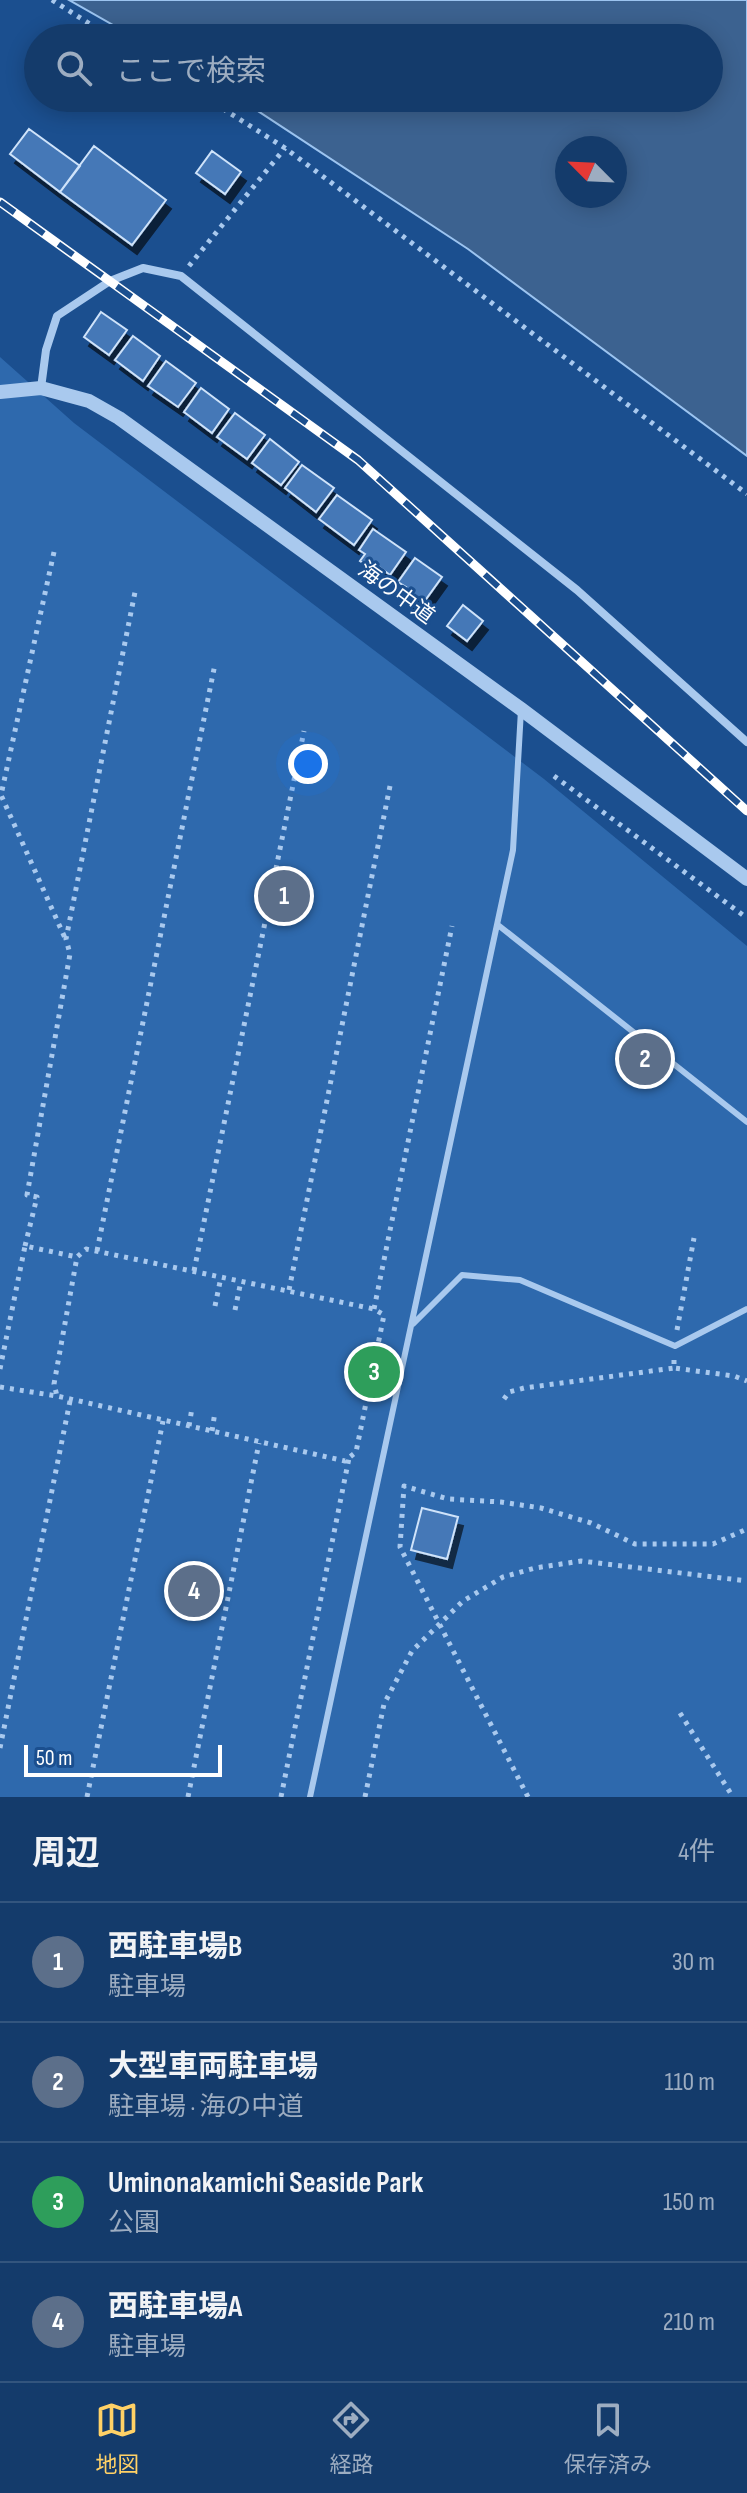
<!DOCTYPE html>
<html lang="ja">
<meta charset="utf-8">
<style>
:root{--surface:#143b6b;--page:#214673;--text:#f1f3f6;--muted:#9dadc1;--line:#33557e;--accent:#ffd166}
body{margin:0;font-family:"Sofia Sans Condensed","Noto Sans JP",sans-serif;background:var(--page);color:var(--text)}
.compass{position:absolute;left:555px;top:136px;width:72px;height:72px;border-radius:50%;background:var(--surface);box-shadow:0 4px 20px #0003;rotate:294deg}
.scale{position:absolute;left:24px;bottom:20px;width:198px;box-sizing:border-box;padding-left:8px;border:4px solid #fff;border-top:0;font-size:22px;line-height:28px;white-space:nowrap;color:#fff;-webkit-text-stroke:6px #1b4f8f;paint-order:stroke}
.you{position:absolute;left:308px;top:764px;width:28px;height:28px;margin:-20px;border:6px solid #fff;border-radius:50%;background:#1a73e8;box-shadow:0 0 0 12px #1a73e833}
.badge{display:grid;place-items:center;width:52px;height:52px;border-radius:50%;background:var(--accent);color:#fff;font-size:26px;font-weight:700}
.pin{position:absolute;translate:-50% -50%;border:4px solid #fff;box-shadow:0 2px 8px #0006}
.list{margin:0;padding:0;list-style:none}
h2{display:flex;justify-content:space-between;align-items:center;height:104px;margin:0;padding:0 32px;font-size:34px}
h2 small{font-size:26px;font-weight:400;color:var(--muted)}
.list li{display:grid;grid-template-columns:52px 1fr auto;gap:24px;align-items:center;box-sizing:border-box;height:120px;padding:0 32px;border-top:2px solid var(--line)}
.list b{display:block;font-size:30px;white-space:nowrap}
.list p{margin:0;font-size:26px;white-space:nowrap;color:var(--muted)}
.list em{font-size:26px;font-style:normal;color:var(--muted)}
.icon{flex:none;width:44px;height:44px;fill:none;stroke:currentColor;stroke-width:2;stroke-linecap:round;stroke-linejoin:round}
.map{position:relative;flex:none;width:747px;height:1797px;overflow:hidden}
.search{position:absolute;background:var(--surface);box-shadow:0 4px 20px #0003;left:24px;right:24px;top:24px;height:88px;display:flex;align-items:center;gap:20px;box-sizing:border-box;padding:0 28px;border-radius:44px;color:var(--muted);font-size:30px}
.sheet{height:584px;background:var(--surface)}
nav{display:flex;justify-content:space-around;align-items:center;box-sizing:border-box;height:112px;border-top:2px solid var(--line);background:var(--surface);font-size:22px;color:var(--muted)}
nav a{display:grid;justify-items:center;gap:4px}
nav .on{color:var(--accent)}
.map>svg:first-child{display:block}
.green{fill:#2e69ad}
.water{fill:#3c6290;stroke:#9cc4f0;stroke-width:2;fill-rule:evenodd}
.building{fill:#4478b7;stroke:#cfe3fa;stroke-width:2;filter:url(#shadow)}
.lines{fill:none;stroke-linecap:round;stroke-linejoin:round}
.path{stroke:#a9c9ee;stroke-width:5;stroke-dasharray:4 6;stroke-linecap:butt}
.service{stroke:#a9c9ee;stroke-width:6}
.minor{stroke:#a9c9ee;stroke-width:8}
.tertiary{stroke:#a9c9ee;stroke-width:14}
.rail-casing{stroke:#fff;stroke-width:9}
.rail{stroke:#1b4f8f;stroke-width:6;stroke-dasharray:18;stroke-linecap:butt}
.labels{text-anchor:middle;stroke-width:6;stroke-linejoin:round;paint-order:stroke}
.street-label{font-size:22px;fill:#fff;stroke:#1b4f8f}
</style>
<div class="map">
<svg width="747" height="1797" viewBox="0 0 747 1797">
<defs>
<filter id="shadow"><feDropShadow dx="5" dy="9" stdDeviation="0" flood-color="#0009"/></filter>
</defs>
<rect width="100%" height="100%" fill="#1b4f8f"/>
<path class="green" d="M0,357L74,423L544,779L747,946V1797H0Z"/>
<path class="water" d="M69,0H747V456L468,249L238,98H709V38H136ZM567,148H615V196H567Z"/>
<path class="building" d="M29,129L80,166L60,192L10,154Z
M94,146L166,200L132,245L60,192Z
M212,151L241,172L225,194L196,173Z
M101,312L127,330L109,355L84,337Z
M133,336L160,356L143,381L115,360Z
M166,361L196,383L178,407L148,386Z
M201,388L229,409L212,433L184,412Z
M235,413L265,435L247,459L217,437Z
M270,439L299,462L281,485L252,463Z
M302,465L334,488L316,512L285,488Z
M337,495L372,520L354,545L319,519Z
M373,529L406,552L390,575L378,566L375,571L360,561L365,554L359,550Z
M415,558L442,577L424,602L415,595L411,601L401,594L406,587L398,582Z
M463,605L483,621L467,641L447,626Z
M422,1508L458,1517L447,1559L411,1550Z"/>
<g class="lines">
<path class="path" d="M52,0L112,38
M206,98L285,148L747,494
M189,266L285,148
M54,552L1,795L65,938
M554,776L747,918
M25,1246L37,1197L27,1195L70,954L66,939L136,587
M97,1251L215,664
M194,1271L304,731
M289,1290L390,786
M215,1306L221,1277
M374,1309L452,926
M235,1310L241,1281
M677,1330L694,1238
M674,1360V1368L734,1376L747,1381
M0,1369L25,1246L77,1257
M0,1387L57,1396L345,1461L356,1452L384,1315L374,1309L86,1249L77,1257L54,1384L57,1396
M504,1399L509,1392L524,1388L674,1368
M189,1426L192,1408
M212,1431L215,1412
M680,1713L733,1797
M0,1748L70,1401
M87,1797L163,1421
M188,1797L259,1443
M281,1797L349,1458
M365,1797L384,1704L412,1651L463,1601L503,1577L535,1568L581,1561L747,1581
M528,1797L400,1547L404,1486L448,1499L501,1502L541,1508L591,1523L635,1544H713L747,1529"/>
<path class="service" d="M498,925L747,1122
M413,1324L462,1275L520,1280L675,1346L747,1309
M310,1797L513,850L521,710"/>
<path class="minor" d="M41,388L46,350L57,316L110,281L143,268L181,276L577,590L747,742"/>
<path class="tertiary" d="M0,392L41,388L89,401L119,418L521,709L747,879"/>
<defs>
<path id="rail" d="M0,202L358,460L747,811"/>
</defs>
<use href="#rail" class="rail-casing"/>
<use href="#rail" class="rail"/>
</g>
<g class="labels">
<g class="street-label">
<text transform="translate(397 592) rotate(36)" y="8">海の中道</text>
</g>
</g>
</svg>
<svg class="compass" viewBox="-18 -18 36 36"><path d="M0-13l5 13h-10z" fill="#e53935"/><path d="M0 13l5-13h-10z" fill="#9dadc1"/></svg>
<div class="scale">50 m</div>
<div class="you"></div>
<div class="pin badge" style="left:284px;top:896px;background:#5c6f8a">1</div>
<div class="pin badge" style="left:645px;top:1059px;background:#5c6f8a">2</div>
<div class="pin badge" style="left:374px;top:1372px;background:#2e9e5b">3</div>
<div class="pin badge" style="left:194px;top:1591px;background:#5c6f8a">4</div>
<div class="search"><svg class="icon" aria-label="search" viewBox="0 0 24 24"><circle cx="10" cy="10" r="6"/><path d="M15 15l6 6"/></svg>ここで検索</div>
</div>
<section class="sheet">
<h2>周辺<small>4件</small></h2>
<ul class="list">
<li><span class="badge" style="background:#5c6f8a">1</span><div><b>西駐車場B</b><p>駐車場</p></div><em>30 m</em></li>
<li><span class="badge" style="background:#5c6f8a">2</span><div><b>大型車両駐車場</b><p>駐車場 · 海の中道</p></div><em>110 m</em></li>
<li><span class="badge" style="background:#2e9e5b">3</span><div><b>Uminonakamichi Seaside Park</b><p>公園</p></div><em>150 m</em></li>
<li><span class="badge" style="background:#5c6f8a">4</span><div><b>西駐車場A</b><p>駐車場</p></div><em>210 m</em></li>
</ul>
</section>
<nav>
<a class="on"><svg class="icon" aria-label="map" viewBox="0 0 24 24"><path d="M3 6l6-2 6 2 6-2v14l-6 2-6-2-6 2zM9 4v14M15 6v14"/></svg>地図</a>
<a><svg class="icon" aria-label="directions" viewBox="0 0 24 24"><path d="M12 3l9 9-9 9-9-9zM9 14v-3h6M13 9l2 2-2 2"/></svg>経路</a>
<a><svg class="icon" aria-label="saved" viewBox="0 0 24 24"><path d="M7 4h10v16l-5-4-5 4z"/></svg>保存済み</a>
</nav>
